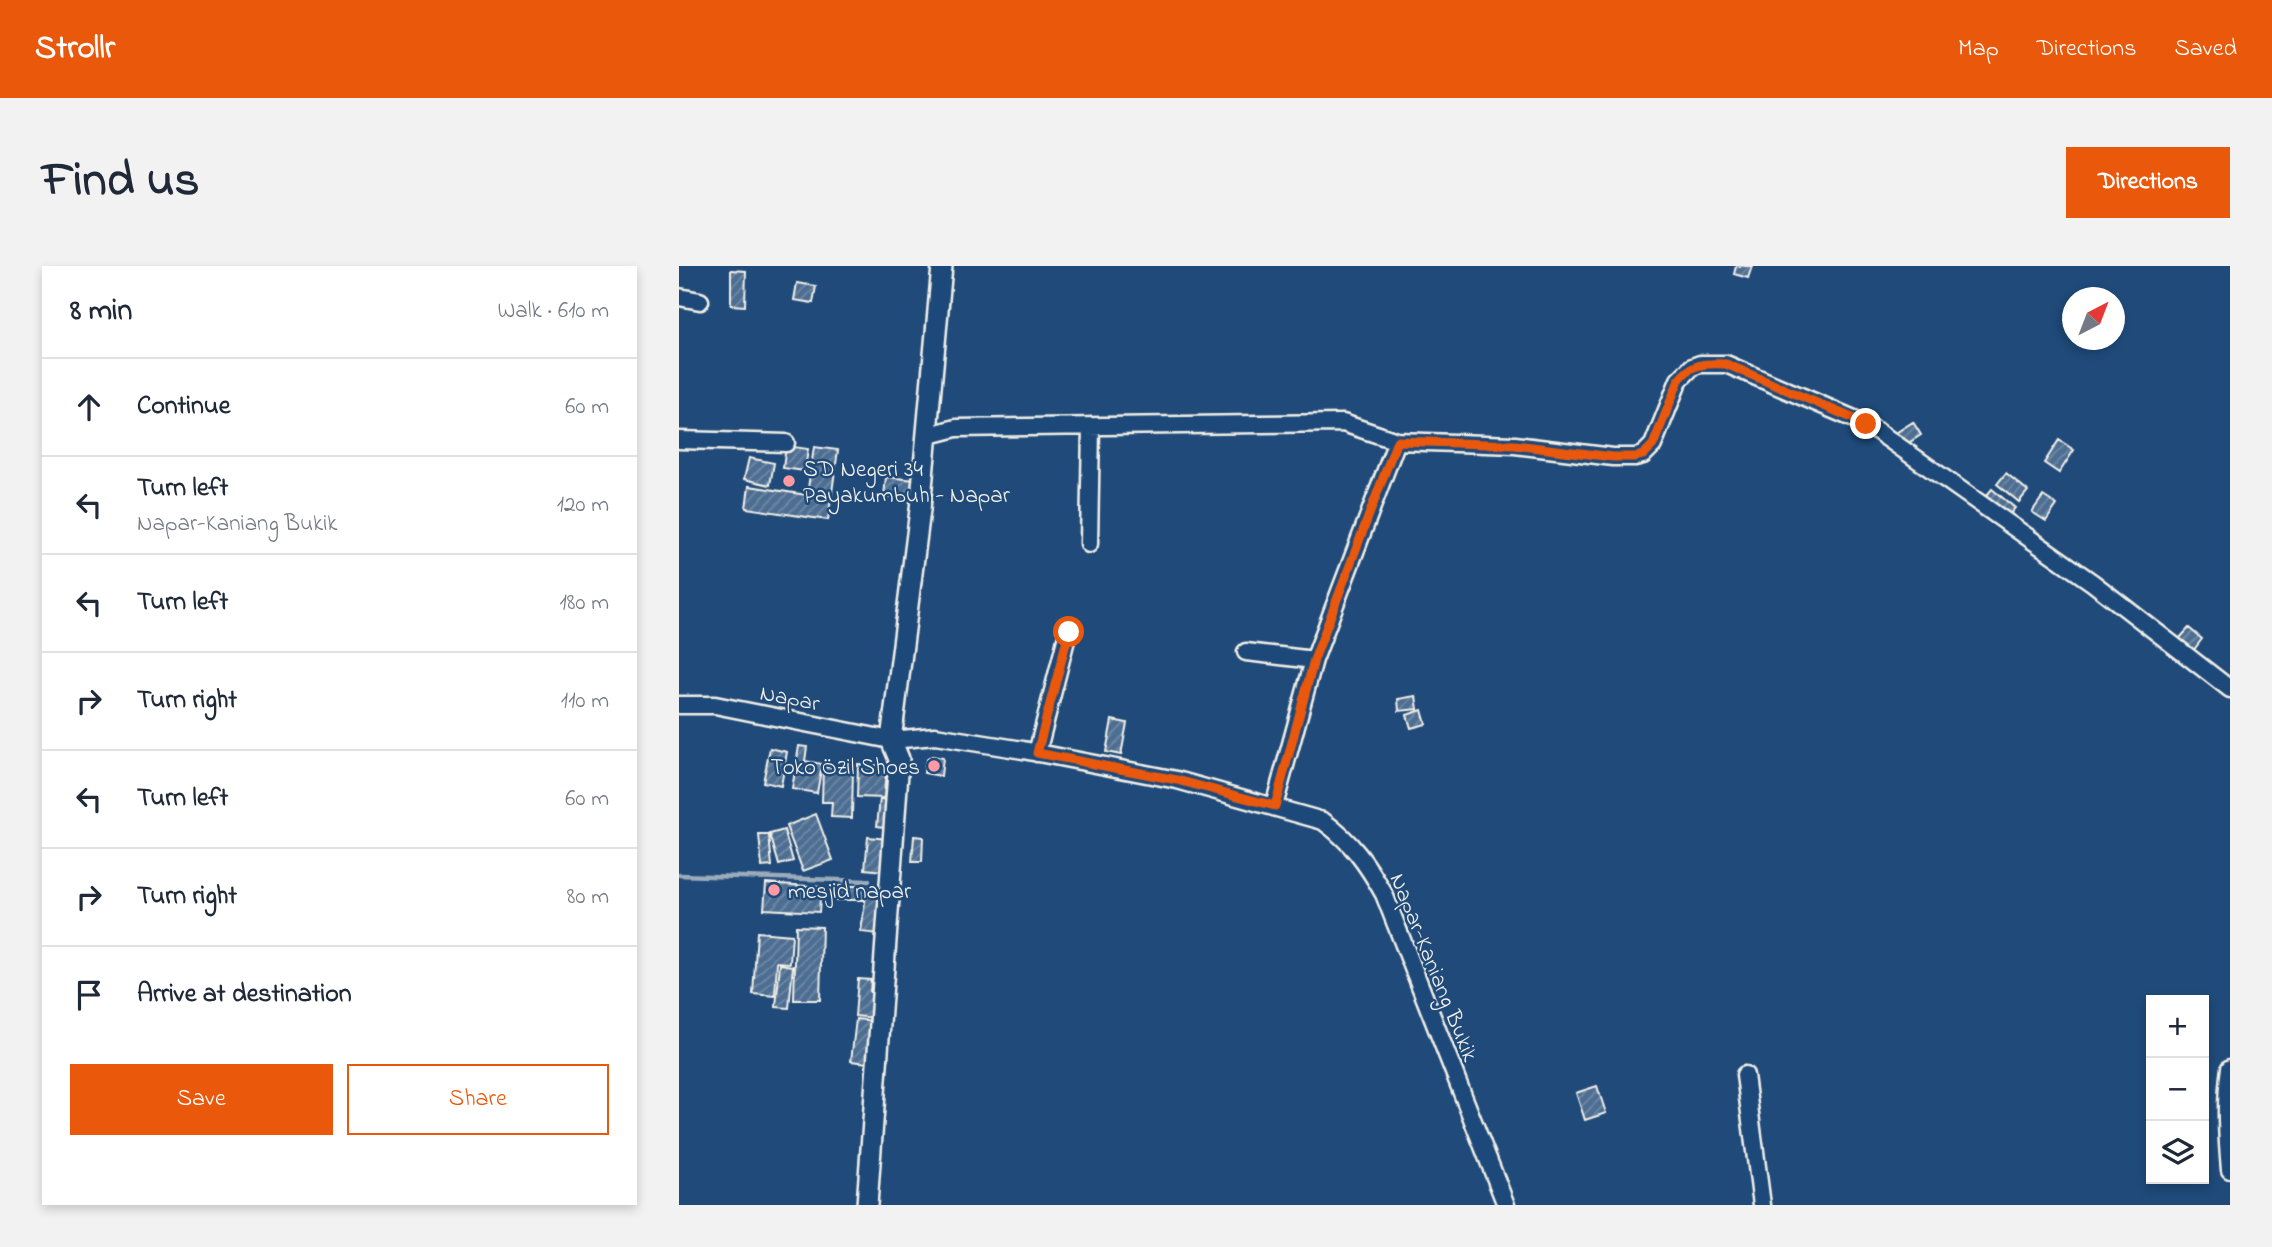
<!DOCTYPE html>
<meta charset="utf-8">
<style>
:root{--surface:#fff;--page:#f2f2f3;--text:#1f2937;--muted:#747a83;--line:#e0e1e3;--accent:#ea580c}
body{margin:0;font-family:"Indie Flower",sans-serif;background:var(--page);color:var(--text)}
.controls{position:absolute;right:21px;bottom:21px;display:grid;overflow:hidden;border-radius:0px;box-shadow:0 4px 10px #0003}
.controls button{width:63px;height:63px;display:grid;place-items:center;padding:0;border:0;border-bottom:2px solid var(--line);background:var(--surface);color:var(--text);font:35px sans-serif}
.compass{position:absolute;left:1383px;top:21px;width:63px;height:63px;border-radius:50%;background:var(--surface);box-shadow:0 4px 10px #0003;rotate:42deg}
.stop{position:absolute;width:21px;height:21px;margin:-16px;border:5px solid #ea580c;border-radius:50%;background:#fff}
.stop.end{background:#ea580c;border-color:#fff;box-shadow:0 2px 7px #0008}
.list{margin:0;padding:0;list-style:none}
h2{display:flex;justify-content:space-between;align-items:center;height:91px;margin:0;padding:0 28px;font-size:30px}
h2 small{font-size:23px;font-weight:400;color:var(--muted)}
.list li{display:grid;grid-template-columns:46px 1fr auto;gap:21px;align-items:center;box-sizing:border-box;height:98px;padding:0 28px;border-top:2px solid var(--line)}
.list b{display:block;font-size:26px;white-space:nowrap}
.list p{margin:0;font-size:23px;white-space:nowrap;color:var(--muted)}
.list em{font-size:23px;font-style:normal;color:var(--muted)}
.actions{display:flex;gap:14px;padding:21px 28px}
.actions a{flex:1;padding:16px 0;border:2px solid var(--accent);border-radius:0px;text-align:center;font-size:24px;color:var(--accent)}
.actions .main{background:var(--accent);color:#fff}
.icon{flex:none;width:38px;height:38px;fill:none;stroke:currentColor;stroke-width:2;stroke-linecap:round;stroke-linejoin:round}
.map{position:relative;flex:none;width:1551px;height:939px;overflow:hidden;border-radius:0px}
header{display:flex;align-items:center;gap:42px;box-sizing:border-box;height:98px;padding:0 35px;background:var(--accent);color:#fff}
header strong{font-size:33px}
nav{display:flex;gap:38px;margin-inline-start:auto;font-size:24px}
.intro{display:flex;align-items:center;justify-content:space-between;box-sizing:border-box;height:168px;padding:0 42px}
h1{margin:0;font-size:49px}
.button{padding:18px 32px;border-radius:0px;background:var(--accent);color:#fff;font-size:24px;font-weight:700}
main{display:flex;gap:42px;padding:0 42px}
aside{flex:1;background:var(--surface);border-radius:0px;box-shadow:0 4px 10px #0003}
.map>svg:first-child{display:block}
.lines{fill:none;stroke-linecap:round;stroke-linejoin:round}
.stream{stroke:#9cacbb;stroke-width:4.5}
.building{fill:url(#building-hatch);stroke:#f4f1e8;stroke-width:2}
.minor-casing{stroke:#f4f1e8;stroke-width:21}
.major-casing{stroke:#f4f1e8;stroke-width:24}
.minor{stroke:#1f4a7a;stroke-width:16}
.major{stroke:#1f4a7a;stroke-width:19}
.route{stroke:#ea580c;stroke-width:9}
.poi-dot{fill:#ff9aa2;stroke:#1f4a7a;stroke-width:2.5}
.labels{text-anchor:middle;stroke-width:5;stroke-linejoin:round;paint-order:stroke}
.poi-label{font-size:23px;fill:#f4f1e8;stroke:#1f4a7a;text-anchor:start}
.street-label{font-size:23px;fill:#f4f1e8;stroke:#1f4a7a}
</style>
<header>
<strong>Strollr</strong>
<nav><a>Map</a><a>Directions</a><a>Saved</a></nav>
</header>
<div class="intro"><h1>Find us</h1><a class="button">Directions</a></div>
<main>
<aside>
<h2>8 min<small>Walk · 610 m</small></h2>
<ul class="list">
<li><svg class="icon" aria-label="ahead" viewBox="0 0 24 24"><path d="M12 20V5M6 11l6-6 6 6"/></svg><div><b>Continue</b></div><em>60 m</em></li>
<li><svg class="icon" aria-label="left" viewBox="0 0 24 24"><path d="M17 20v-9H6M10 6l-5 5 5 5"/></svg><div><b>Turn left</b><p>Napar-Kaniang Bukik</p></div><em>120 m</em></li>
<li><svg class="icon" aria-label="left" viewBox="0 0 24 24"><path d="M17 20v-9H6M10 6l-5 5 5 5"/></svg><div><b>Turn left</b></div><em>180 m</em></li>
<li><svg class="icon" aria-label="right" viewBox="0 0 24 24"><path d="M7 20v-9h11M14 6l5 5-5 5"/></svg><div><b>Turn right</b></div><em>110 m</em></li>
<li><svg class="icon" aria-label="left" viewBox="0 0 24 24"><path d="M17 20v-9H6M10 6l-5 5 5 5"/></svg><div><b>Turn left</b></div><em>60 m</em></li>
<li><svg class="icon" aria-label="right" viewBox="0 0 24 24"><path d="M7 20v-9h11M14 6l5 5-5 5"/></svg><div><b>Turn right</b></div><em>80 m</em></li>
<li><svg class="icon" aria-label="arrive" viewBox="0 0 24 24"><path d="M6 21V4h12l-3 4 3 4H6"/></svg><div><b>Arrive at destination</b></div></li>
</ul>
<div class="actions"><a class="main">Save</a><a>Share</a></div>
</aside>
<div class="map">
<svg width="1551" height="939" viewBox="0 0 1551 939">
<defs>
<pattern id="building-hatch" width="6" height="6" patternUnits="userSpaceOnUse" patternTransform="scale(1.75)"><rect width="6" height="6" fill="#4d6e92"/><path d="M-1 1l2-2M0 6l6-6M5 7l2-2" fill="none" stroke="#708aa6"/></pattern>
</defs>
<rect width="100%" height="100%" fill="#1f4a7a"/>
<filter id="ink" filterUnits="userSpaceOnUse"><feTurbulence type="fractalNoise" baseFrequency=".0143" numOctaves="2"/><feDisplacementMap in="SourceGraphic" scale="14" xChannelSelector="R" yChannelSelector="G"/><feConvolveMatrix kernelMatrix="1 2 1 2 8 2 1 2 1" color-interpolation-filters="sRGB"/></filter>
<g filter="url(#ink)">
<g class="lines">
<path class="stream" d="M0,609L190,615"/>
</g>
<path class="building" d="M1057,0H1073L1069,12L1055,8Z
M52,4L67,5L66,40L52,39Z
M118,17L137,20L134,37L115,34Z
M1234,156L1242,169L1223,181L1215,168Z
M1380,174L1395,184L1380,207L1365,197Z
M107,180L129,183L126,205L104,202Z
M135,181L159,184L149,254L67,242L70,220L128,229Z
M70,192L95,197L91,219L65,213Z
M1327,207L1349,225L1340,236L1318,218Z
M207,211L236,214L234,233L205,230Z
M1313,223L1336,242L1326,254L1303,235Z
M1364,230L1378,239L1367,255L1353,246Z
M1510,362L1523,373L1514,385L1500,373Z
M737,430L739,443L720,445L719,433Z
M743,444L747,458L732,462L728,449Z
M433,454L448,457L442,489L427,486Z
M120,480L128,481L126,495L143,498L138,527L113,523Z
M91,482L108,486L102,520L84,516Z
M253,490L264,492L262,510L245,507L247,494Z
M179,498L207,500L205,532L178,531Z
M144,501L174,502L173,552L152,551L153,536H143Z
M201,533L213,535L210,562L198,560Z
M137,548L154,594L124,605L107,560Z
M105,564L114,595L100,599L91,568Z
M80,569H90L93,600L83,601Z
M235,570L244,571L243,596H233Z
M189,571L208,573L205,605L186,603Z
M87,617L142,621L140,646L85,643Z
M152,620H185V634H152Z
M188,621L206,624L199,668L182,666Z
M117,660L143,661L141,734H115Z
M78,666L113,669L111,697L98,696L96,730L74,728Z
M101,698L114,700L110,742L97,741Z
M179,713L192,714L191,726H198L196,752L176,750Z
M177,753L194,755L189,797L172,795Z
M918,820L927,847L906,854L897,827Z"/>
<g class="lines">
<defs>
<path id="minor" d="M0,31L21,35
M247,170L277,162L664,157L718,175L836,179L934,191H956L964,189L974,179L1000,114L1013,101L1021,98H1047L1187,158L1198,165L1414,317L1551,423
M0,174L107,177
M410,278L412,160
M567,386L635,394
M0,439H36L212,474L256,470L344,484L498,514L644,555C673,576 688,598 705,628L827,939
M358,487L389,366
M595,540L635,394L718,175
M1551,802C1546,837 1548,869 1551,904
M1066,809L1083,939"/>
<path id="major" d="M188,939L220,493L212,474L241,244L263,0"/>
</defs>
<use href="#minor" class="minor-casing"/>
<use href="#major" class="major-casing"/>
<use href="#minor" class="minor"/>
<use href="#major" class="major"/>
</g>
</g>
<g class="lines" filter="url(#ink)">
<path class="route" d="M390,366L358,487L498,514L596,540L635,394L718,175L836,179L934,191H956L964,189L974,179L1000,114C1012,97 1027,97 1047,98L1187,158"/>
</g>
<g class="poi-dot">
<circle cx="110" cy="215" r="7"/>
<circle cx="255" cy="500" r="7"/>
<circle cx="95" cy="624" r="7"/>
</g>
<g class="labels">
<g class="poi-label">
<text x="124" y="210">SD Negeri 34<tspan x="124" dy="26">Payakumbuh - Napar</tspan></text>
<text x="241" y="508" text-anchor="end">Toko Özil Shoes</text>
<text x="109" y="632">mesjid napar</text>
</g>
<g class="street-label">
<text transform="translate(111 431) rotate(11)" y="8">Napar</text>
<text transform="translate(756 701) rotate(68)" y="8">Napar-Kaniang Bukik</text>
</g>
</g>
</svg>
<div class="controls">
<button>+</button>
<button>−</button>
<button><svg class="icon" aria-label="layers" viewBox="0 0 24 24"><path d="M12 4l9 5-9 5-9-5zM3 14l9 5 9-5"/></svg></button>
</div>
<svg class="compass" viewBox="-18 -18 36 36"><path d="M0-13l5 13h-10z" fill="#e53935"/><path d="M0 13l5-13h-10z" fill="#747a83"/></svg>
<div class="stop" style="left:390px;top:366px"></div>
<div class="stop end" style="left:1187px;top:158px"></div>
</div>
</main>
